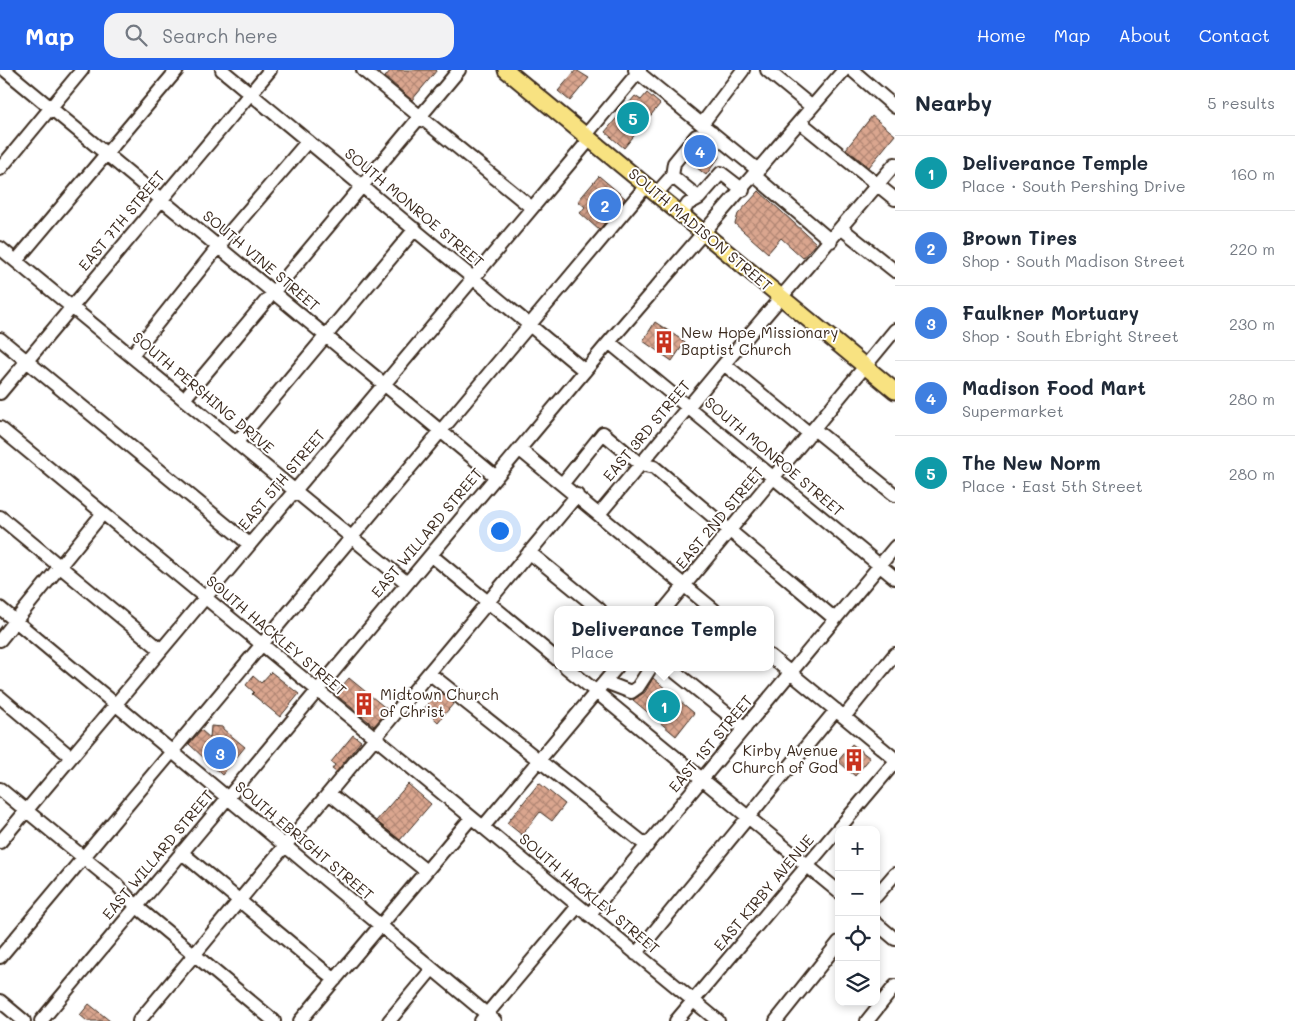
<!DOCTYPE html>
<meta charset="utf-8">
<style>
:root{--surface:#fff;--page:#f2f2f3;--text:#1f2937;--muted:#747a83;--line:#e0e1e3;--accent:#2563eb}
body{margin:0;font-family:Mali,sans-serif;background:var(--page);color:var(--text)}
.controls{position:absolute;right:15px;bottom:15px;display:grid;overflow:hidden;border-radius:10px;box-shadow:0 2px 8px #0003}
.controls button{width:45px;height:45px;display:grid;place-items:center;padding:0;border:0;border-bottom:1px solid var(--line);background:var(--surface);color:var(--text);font:25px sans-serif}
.you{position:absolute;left:499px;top:460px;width:18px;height:18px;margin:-12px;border:4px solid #fff;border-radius:50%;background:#1a73e8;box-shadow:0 0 0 8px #1a73e833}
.badge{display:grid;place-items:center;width:32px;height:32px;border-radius:50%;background:var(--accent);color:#fff;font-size:16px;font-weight:700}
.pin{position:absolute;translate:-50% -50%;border:2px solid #fff;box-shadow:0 1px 5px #0006}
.popup{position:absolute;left:554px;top:536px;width:220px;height:65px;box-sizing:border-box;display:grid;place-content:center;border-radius:10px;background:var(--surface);filter:drop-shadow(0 1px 4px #0005);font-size:16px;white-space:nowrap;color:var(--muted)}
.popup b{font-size:19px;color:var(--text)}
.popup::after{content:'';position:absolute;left:50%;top:100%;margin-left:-10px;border:10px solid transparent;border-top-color:var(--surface)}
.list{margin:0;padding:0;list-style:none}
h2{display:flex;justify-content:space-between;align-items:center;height:65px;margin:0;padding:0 20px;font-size:21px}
h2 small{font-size:16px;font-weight:400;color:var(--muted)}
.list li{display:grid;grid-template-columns:32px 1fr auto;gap:15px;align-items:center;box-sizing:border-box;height:75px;padding:0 20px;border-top:1px solid var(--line)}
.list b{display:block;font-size:19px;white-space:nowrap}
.list p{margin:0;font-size:16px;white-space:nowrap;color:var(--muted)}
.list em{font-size:16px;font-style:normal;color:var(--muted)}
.icon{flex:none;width:28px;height:28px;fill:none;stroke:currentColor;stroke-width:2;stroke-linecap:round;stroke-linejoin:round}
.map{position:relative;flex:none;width:895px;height:951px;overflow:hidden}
header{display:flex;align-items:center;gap:30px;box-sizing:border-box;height:70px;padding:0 25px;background:var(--accent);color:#fff}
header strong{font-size:24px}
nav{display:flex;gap:28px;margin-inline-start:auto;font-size:18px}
.search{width:350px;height:45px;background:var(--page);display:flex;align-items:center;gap:12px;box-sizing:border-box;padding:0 18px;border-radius:15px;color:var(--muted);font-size:19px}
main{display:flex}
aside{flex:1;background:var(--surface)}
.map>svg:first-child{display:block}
.building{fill:url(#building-cross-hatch);stroke:#3b2a1e}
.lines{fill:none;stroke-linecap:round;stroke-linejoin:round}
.minor-casing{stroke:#3b2a1e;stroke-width:16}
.major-casing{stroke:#3b2a1e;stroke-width:19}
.minor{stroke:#fff;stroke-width:12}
.major{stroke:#f8e281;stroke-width:15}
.labels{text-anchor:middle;stroke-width:4;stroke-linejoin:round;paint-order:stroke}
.street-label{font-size:15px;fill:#3b2a1e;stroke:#fff}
.poi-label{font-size:15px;fill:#3b2a1e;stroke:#fff;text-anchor:start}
</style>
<header>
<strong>Map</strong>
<div class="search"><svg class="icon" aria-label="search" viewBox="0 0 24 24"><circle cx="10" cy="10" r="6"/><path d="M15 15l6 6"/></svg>Search here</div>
<nav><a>Home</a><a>Map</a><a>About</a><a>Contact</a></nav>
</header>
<main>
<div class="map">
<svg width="895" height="951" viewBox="0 0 895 951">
<defs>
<pattern id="building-cross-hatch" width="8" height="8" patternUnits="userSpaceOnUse" patternTransform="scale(1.25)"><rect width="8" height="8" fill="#daa68f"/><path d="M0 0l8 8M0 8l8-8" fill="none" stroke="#b28774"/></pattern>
</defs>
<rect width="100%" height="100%" fill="#fff"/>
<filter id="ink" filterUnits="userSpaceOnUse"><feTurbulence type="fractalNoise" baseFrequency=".02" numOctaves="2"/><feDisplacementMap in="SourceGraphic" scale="10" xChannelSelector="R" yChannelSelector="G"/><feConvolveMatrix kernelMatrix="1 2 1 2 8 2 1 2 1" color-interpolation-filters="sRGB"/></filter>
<g filter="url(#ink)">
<path class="building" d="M391,0H437L412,30L385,7Z
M576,0L589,8L570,31L558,21Z
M647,23L660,34L624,78L605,62L635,26L641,30Z
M872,46L895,65L869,97L846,79Z
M704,72L720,86L706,105L687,90L701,73Z
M599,106L625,128L599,160L580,143L585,137L578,131Z
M759,121L816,173L803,188L781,168L768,183L735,154L738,144Z
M655,252L685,272L672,291L643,271Z
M271,602L299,624L280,647L252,624L254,622L246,615L253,606L261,613Z
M349,608L388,640L374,656L335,624Z
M653,608L694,643L676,666L633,630L645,622Z
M439,621L454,633L438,652L424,639Z
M211,656L223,657V659L245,677L222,705L189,674L201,660L210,668Z
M353,665L361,671L336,702L332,699L335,695L331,692Z
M852,674L870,688L855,706L838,691Z
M539,713L565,734L552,751L540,742L522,765L507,753Z
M408,714L431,734L400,770L376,751Z
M89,934L110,951H87L80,945Z"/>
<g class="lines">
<defs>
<path id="minor" d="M5,0L496,407
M222,0L585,301
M363,0L532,138
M635,0L759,101
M767,0L812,37
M852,0L895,37
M800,52L895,129
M702,54L743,0
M585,66L640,0
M0,99L82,0
M672,106L674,93L696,66L712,62
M755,106L831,171
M656,124L672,106L699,128L721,103L743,120
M681,145L688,134L699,128
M841,158L895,201
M0,178L407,513
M16,191L177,0
M0,269L249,474
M609,272L895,508
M132,285L230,162L308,71
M724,294L810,364
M0,323L270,0
M184,329L459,0
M0,358L718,951
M814,359L895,425
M237,372L415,159
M519,379L714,540
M563,413L603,363L640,394L654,397L835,549
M600,443L724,294L895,94
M0,447L161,580
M529,482L600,540
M431,485L558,590
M0,538L495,951
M664,540L895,260
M0,570L103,443
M770,586L895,689
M566,597L839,822
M669,597L745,658
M429,603L647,776
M605,612L631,622L638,617L651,597
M0,627L71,687
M844,647L895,584
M0,719L117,815L136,836L274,951
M329,723L426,801
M483,757L617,597
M0,772L590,69
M181,782L335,910
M876,826L895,804
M589,845L895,477
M876,853L895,869
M636,884L836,640
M0,887L646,116
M0,931L24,951
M41,951L609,272L844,0
M139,951L577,425
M300,951L471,748
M389,951L432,899
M481,951L578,836
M676,951L895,692
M776,951L839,872
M867,951L895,916"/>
<path id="major" d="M506,0L895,321"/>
</defs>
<use href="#minor" class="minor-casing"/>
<use href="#major" class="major-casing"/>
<use href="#minor" class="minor"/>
<use href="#major" class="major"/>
</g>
</g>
<defs>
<symbol id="building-bare" viewBox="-9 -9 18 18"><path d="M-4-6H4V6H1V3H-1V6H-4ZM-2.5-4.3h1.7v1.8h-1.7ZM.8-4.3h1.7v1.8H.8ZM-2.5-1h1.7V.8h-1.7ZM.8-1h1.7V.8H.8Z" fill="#c8321e" stroke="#fff" stroke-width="2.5" paint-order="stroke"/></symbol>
</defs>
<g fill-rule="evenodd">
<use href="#building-bare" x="648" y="256" width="32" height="32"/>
<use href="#building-bare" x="348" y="618" width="32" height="32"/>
<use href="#building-bare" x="838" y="674" width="32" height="32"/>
</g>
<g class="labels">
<g class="street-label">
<text transform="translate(414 138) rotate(40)" y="5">SOUTH MONROE STREET</text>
<text transform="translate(122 151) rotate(-50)" y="5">EAST 7TH STREET</text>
<text transform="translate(700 160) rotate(40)" y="5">SOUTH MADISON STREET</text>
<text transform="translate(261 191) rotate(40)" y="5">SOUTH VINE STREET</text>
<text transform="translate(203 323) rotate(40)" y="5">SOUTH PERSHING DRIVE</text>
<text transform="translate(647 361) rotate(-50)" y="5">EAST 3RD STREET</text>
<text transform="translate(774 387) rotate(40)" y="5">SOUTH MONROE STREET</text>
<text transform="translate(282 410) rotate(-50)" y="5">EAST 5TH STREET</text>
<text transform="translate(720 448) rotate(-50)" y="5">EAST 2ND STREET</text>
<text transform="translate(427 463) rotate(-50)" y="5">EAST WILLARD STREET</text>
<text transform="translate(276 566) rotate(40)" y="5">SOUTH HACKLEY STREET</text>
<text transform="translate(711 674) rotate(-50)" y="5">EAST 1ST STREET</text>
<text transform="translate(304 771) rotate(40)" y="5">SOUTH EBRIGHT STREET</text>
<text transform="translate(158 785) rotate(-50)" y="5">EAST WILLARD STREET</text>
<text transform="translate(764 823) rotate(-50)" y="5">EAST KIRBY AVENUE</text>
<text transform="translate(589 824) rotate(40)" y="5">SOUTH HACKLEY STREET</text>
</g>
<g class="poi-label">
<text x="681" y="268">New Hope Missionary<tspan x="681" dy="17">Baptist Church</tspan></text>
<text x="380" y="630">Midtown Church<tspan x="380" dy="17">of Christ</tspan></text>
<text x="838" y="686" text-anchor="end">Kirby Avenue<tspan x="838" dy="17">Church of God</tspan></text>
</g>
</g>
</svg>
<div class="controls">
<button>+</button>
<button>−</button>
<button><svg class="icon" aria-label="locate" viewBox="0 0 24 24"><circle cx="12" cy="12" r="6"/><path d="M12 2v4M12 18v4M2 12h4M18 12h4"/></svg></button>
<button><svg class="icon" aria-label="layers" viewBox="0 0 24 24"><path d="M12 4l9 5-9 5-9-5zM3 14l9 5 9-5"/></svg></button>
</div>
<div class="you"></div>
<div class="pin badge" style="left:664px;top:636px;background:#0f9aa8">1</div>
<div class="popup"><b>Deliverance Temple</b>Place</div>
<div class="pin badge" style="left:605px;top:135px;background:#3f7fe0">2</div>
<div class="pin badge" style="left:220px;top:683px;background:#3f7fe0">3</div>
<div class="pin badge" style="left:700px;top:81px;background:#3f7fe0">4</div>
<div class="pin badge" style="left:633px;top:48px;background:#0f9aa8">5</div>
</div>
<aside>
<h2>Nearby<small>5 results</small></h2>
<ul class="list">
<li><span class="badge" style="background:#0f9aa8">1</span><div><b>Deliverance Temple</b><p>Place · South Pershing Drive</p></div><em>160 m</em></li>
<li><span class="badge" style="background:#3f7fe0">2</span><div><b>Brown Tires</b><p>Shop · South Madison Street</p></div><em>220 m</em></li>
<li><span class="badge" style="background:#3f7fe0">3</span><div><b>Faulkner Mortuary</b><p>Shop · South Ebright Street</p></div><em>230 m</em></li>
<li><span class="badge" style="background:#3f7fe0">4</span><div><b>Madison Food Mart</b><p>Supermarket</p></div><em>280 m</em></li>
<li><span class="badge" style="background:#0f9aa8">5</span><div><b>The New Norm</b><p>Place · East 5th Street</p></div><em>280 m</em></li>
</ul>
</aside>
</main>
